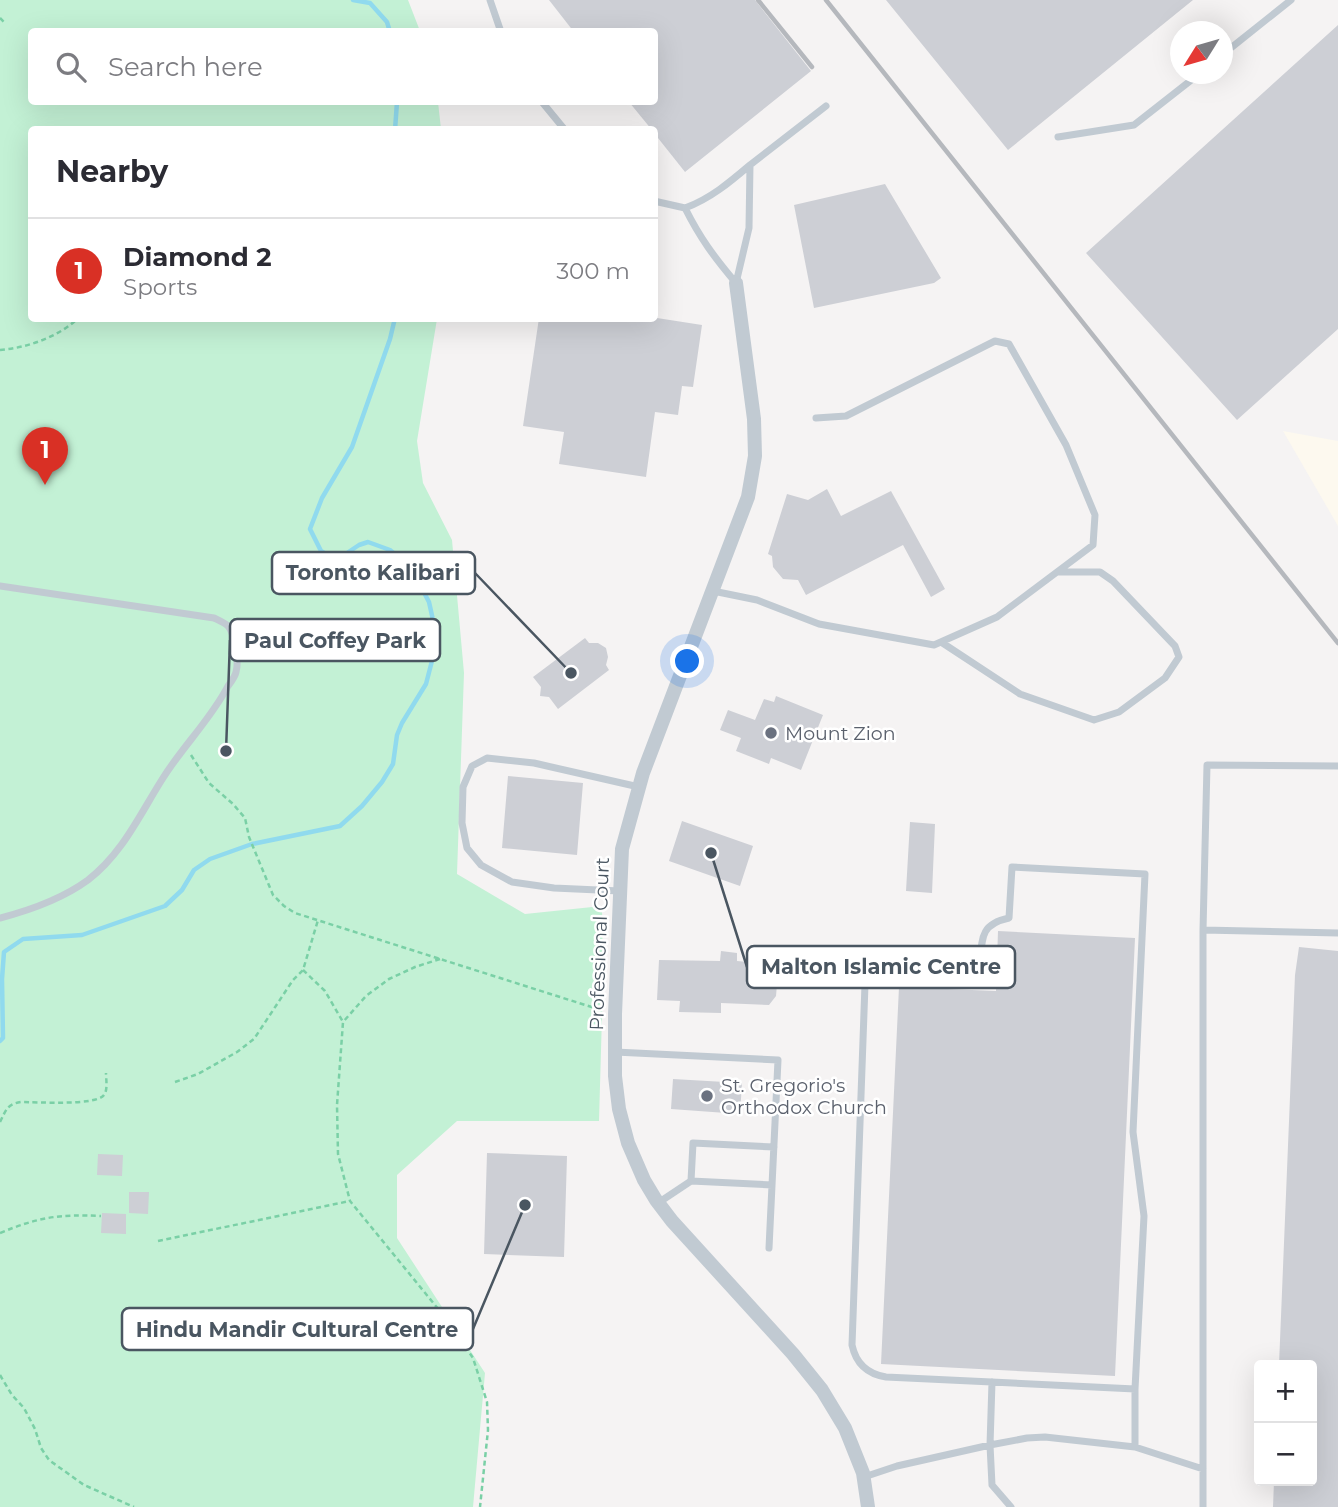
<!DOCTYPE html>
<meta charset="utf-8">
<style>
:root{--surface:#fff;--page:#f7f7f7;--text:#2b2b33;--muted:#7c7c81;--line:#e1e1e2;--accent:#d93025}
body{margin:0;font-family:Montserrat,sans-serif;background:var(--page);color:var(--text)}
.controls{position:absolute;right:21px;bottom:21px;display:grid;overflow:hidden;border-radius:7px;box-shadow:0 7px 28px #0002}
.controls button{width:63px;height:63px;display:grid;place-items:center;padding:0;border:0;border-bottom:2px solid var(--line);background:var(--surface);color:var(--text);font:35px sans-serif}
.compass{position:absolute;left:1170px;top:21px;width:63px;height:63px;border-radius:50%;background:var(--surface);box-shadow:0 7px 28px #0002;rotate:233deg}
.you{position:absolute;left:688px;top:662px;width:24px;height:24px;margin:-18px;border:5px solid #fff;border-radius:50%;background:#1a73e8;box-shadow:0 0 0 10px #1a73e833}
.badge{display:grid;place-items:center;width:46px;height:46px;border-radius:50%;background:var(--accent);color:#fff;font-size:23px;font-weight:700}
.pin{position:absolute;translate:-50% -58px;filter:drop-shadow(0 2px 4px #0008)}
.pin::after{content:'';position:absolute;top:37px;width:24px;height:21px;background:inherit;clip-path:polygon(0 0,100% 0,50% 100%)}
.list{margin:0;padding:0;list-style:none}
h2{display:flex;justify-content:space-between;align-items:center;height:91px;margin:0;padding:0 28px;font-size:30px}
h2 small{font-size:23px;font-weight:400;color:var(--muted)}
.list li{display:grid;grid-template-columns:46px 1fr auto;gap:21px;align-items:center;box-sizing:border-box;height:105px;padding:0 28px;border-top:2px solid var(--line)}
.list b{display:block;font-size:26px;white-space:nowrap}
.list p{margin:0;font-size:23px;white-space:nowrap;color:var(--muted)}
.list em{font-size:23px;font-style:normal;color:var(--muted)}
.icon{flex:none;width:38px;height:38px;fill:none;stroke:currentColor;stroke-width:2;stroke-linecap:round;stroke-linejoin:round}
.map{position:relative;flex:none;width:1338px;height:1507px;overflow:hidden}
.search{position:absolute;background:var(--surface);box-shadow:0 7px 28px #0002;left:28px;top:28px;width:630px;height:77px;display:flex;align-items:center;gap:18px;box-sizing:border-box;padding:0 24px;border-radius:7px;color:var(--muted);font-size:26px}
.panel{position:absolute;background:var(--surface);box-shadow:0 7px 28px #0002;left:28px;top:126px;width:630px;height:196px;border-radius:7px}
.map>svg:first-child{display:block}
.commercial{fill:#fdf9ef}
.green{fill:#c3f1d5}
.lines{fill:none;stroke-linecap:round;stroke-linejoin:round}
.stream{stroke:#90daee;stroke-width:4.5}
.building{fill:#cdcfd5}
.path{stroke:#7ad0a6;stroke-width:2.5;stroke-dasharray:5 3.5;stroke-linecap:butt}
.lane{stroke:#c1cad2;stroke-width:7}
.street{stroke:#c1cad2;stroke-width:14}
.rail{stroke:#b5b8bd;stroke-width:4.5}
.worship-dot{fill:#6b7280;stroke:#fff;stroke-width:2.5}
.labels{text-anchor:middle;stroke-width:5;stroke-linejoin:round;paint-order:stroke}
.worship-label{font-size:19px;fill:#5b616d;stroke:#fff;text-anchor:start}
.street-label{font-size:19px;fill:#4a5661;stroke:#fff}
.leader{fill:none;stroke:#4a5661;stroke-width:2.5}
.callout-dot{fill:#4a5661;stroke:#fff;stroke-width:2.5}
.callout{fill:#fff;stroke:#4a5661;stroke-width:2.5}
.callout-label{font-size:21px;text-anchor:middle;font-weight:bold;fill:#4a5661}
</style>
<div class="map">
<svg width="1338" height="1507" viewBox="0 0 1338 1507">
<rect width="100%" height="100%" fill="#f5f3f3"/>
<path class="commercial" d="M1283,431L1338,441V526Z"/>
<path class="green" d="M0,0H408L420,31L32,32V102H438L441,129L32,130V318L437,319L417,441L423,483L452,540L464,673L457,874L525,914L602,906L603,980L599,1121H457L397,1175V1238L485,1373L473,1507H0Z"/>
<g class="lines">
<path class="stream" d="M353,0L370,3L387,22L390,32
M395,130L397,102
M0,1041L3,1038L2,979L4,952L23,939L82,935L165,906L182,890L194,870L210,859L252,844L340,826L362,806L382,782L393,764L397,735L402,723L426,684L433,657L435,629L429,602L411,568L390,550L368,542L359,545L344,555L334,559L321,551L310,529L322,498L352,447L390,339L395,318"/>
</g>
<path class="building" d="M549,0H755L811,71L685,172L654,133V130H652L629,102H654V32H574Z
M886,0H1193L1008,150Z
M1338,25V329L1237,420L1086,253Z
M885,184L941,278L934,283L814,308L794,205Z
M539,318H657L702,325L693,387L682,386L678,415L655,412L646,477L559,464L564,432L523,426Z
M827,489L841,516L891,491L945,589L931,597L903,545L806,595L798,580L783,579L773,567L772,556L768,554L787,494L808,500Z
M585,638L589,643H598L606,648L608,657L606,665L609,670L558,709L549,697L540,696L541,687L533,677Z
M776,696L823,715L801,770L771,758L769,764L736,751L741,738L720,730L728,710L755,720L764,699L774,702Z
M508,776L583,783L577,855L502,848Z
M682,821L753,846L740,886L669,861Z
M910,822L935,824L932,893L906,891Z
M998,931L1135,938L1115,1376L881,1364L899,987L996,991Z
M1299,947L1338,951V1507H1273L1274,1481H1312V1365H1279L1295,975Z
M721,951L737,953V961L769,964L778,973L776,996L769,1005L721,1003V1013L679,1012L680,1001L657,1000L659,960L720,961Z
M673,1079L742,1083L740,1114L671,1109Z
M487,1153L567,1156L564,1257L484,1254Z
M98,1154L123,1155L122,1176L97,1175Z
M129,1192H149L148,1214L129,1213Z
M102,1213L126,1214V1234L101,1233Z"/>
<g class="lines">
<path class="path" d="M0,18L5,23
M0,350C26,348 59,337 78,318
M191,755L209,783L233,804L245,818L249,837L273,895L284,906L295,913L601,1010
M440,959L415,967L389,979L366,996L343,1022L337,1105L338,1154L350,1201L448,1321L473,1358L487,1402L488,1430L480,1507
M303,970L325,991L343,1022
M175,1082L198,1074L237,1052L254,1039L293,980L303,970L318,920
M0,1122C6,1110 7,1104 21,1102C36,1102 96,1106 104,1095C108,1090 106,1079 106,1073
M0,1233C39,1217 59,1214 101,1216
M158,1241L350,1201
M0,1375L12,1395L24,1408L35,1429L41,1448L49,1460L84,1485L134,1507"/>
<path class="lane" d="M490,0L501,32
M1222,55L1291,0
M542,102L565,130
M1058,137L1134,125L1199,74
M654,201L685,208
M736,283L749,228L750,165L826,106
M736,283C714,257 700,238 685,208C710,199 730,182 750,165
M0,586L214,618C218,620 225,623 228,626C235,634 239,662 236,672C235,677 231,682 228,686C211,719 183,746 163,778C140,814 123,853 88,880C62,899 31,910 0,918
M713,591L757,600L819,624L934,645L997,617L1093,545L1095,515L1066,445L1009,344L995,341L846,416L816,418
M941,642L1020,694L1094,720L1119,712L1165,678L1179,657L1175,646L1113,581L1100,572H1059
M620,891L554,888L512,882L481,865L467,848L462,823L463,787L472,766L487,758L534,763L639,787
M1203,930L1338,933
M615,1052L778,1060L769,1248
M772,1185L691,1181L693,1143L774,1147
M658,1203L691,1181
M992,1382L990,1445L992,1485L1011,1507
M1135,1447L1203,1469
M864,1477L897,1466L990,1445L1027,1438L1045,1437L1135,1447V1389L1144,1216L1133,1132L1145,874L1012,867L1009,918C981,924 982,937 980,963L866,957L852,1345C856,1364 867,1374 886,1377L1135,1389
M1203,1507V930L1207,765L1338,766"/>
<path class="street" d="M736,283L754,419L755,456L748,497L643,773L622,849L615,1014V1076L619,1109L628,1143L644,1180L656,1200L672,1221L793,1354L822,1390L845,1428L863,1473L868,1507"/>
<path class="rail" d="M758,0L812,67
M826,0L1338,643"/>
</g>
<g class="worship-dot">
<circle cx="771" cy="733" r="7"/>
<circle cx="707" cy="1096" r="7"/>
</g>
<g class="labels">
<g class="worship-label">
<text x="785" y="740">Mount Zion</text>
<text x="721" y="1092">St. Gregorio's<tspan x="721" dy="22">Orthodox Church</tspan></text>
</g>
<g class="street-label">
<text transform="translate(599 944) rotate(-88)" y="7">Professional Court</text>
</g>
</g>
<path class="leader" d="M571 673L475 573M226 751L230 640M711 853L747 967M525 1205L473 1329"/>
<g class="callout-dot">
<circle cx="571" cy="673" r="7"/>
<circle cx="226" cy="751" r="7"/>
<circle cx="711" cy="853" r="7"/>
<circle cx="525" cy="1205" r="7"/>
</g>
<g class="callout">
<rect x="272" y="552" width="203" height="42" rx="7"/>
<rect x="230" y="619" width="210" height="42" rx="7"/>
<rect x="747" y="946" width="268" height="42" rx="7"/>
<rect x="122" y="1308" width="351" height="42" rx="7"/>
</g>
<g class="callout-label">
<text x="373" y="580">Toronto Kalibari</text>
<text x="335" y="648">Paul Coffey Park</text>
<text x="881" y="974">Malton Islamic Centre</text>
<text x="297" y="1337">Hindu Mandir Cultural Centre</text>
</g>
</svg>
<div class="controls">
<button>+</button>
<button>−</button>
</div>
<svg class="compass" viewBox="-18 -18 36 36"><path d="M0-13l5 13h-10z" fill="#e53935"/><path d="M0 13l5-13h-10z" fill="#7c7c81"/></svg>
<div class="you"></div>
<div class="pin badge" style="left:45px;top:485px">1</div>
<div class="search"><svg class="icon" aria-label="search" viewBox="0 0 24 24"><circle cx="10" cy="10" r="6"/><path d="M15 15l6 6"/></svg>Search here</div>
<section class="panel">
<h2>Nearby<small></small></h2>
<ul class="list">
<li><span class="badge">1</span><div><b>Diamond 2</b><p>Sports</p></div><em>300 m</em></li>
</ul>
</section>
</div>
